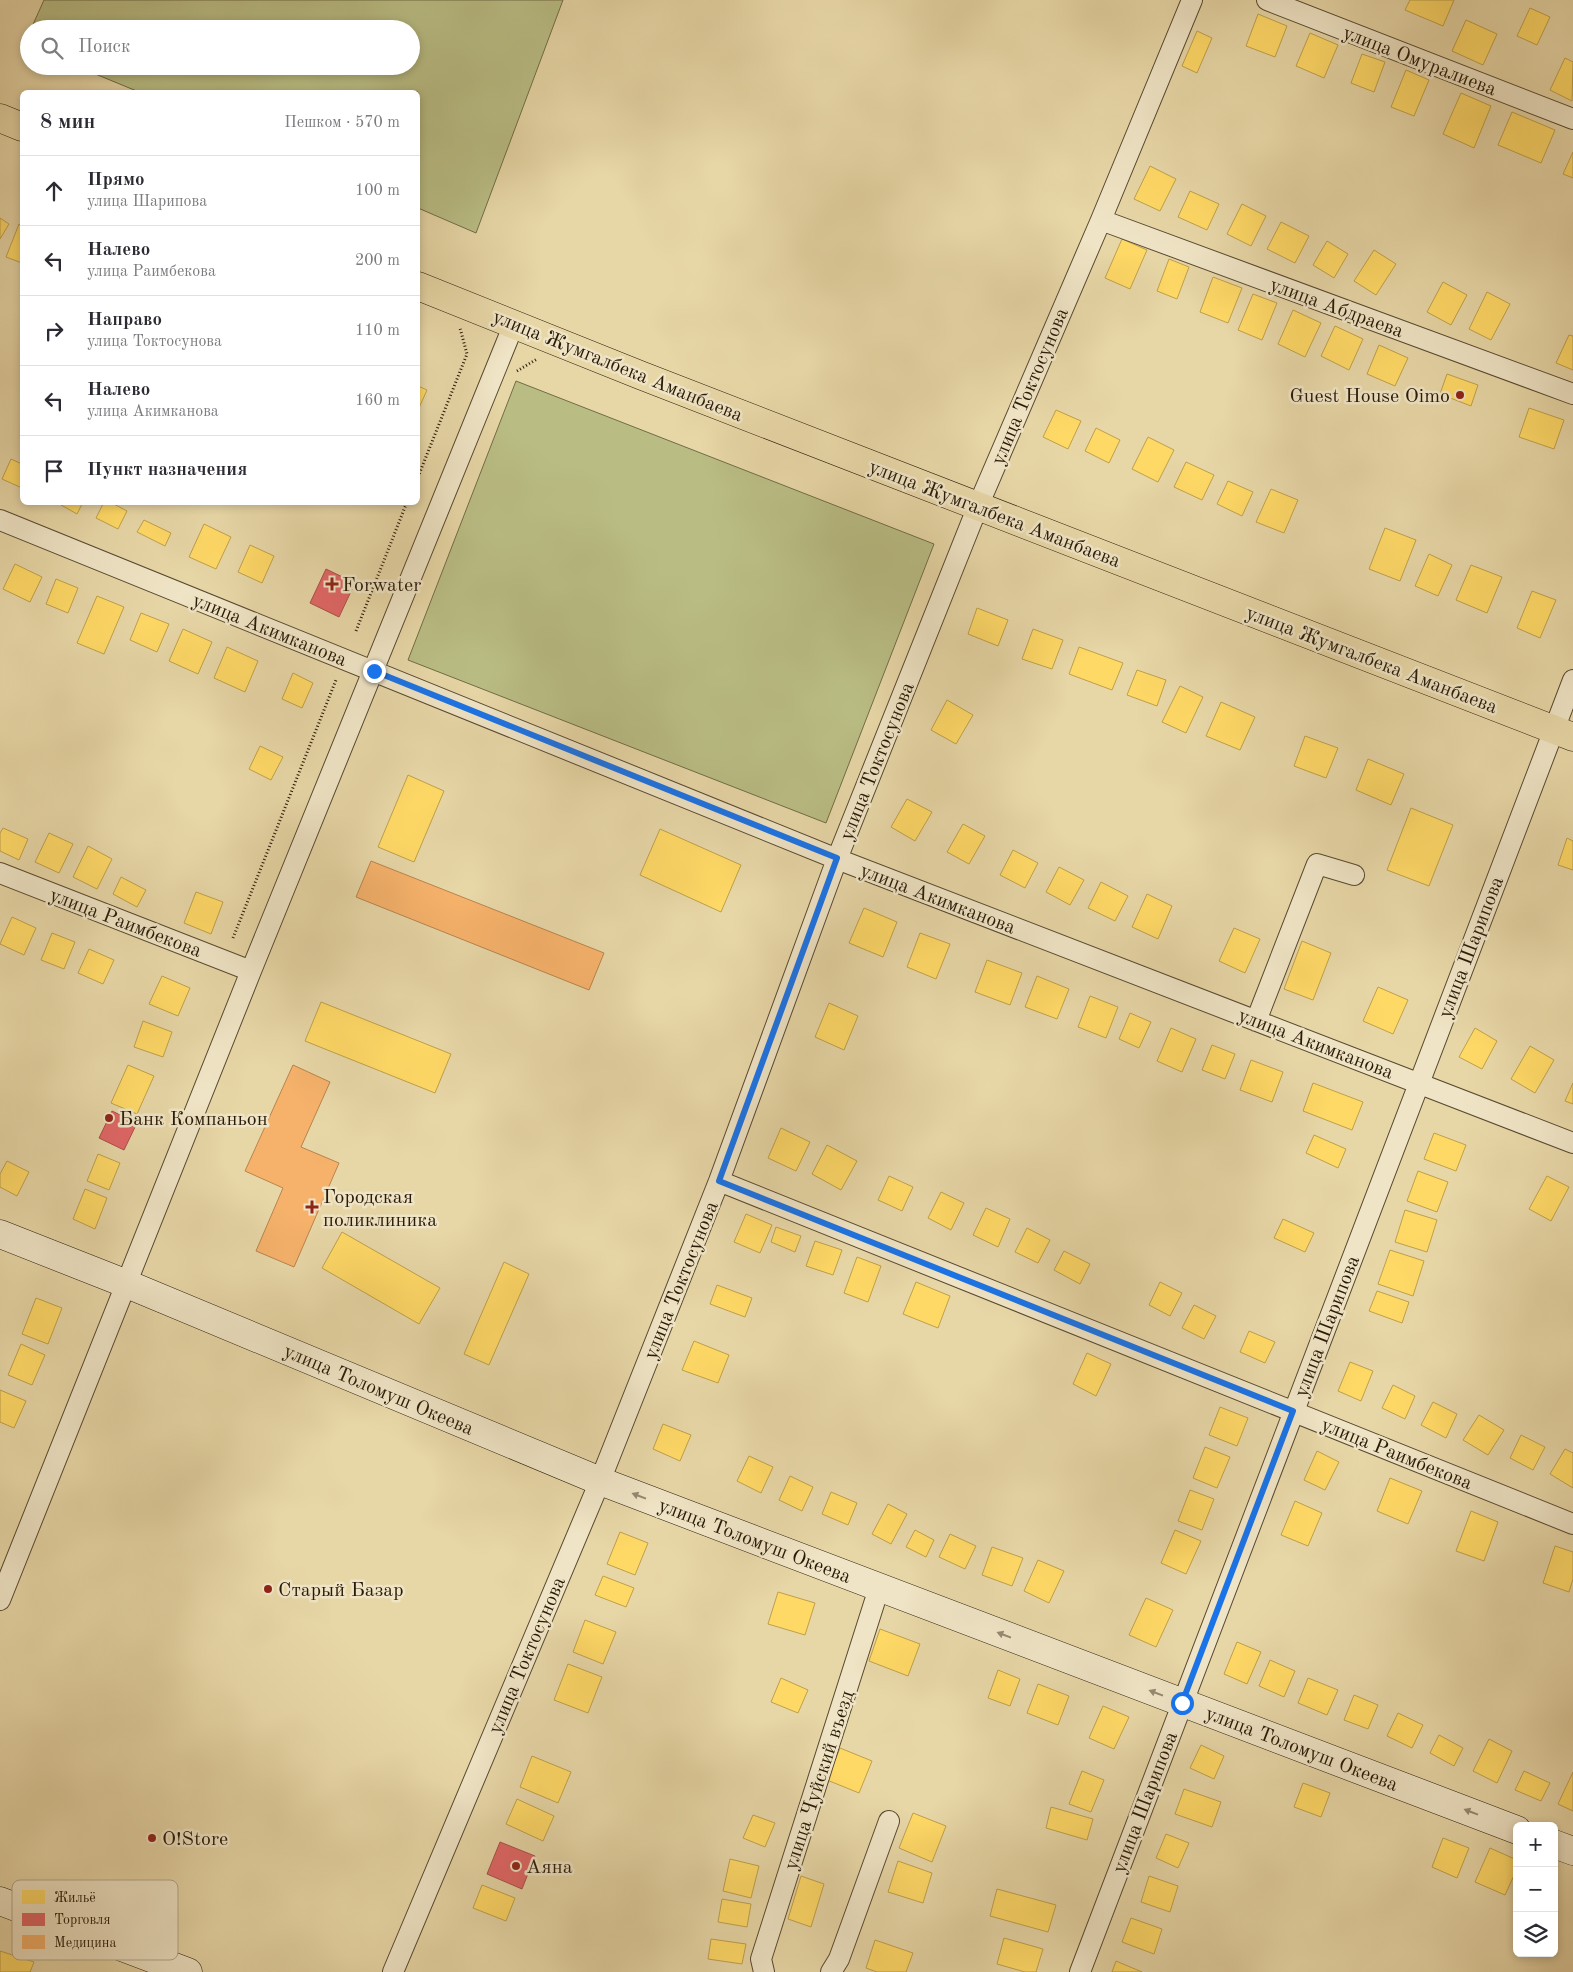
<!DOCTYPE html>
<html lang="ru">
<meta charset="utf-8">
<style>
:root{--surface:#fff;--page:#f7f7f7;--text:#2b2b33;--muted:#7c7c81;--line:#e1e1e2}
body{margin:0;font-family:"Old Standard TT",serif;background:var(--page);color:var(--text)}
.controls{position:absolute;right:15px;bottom:15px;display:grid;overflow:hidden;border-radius:8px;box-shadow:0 2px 8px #0003}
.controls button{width:45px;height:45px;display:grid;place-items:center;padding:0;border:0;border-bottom:1px solid var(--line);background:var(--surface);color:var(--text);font:25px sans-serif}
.stop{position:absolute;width:15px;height:15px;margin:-11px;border:4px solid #1a73e8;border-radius:50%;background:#fff}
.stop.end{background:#1a73e8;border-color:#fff;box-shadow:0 1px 5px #0008}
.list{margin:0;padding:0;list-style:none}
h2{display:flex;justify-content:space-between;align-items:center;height:65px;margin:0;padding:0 20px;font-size:21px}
h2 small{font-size:16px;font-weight:400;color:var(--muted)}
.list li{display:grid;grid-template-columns:32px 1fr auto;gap:15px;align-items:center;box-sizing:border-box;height:70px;padding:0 20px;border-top:1px solid var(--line)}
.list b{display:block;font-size:19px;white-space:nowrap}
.list p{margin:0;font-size:16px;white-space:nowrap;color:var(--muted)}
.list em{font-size:16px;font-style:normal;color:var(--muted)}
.icon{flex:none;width:28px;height:28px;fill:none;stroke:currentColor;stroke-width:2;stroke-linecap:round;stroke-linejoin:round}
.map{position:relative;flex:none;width:1573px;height:1972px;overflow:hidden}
.search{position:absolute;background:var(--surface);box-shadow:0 2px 8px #0003;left:20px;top:20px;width:400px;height:55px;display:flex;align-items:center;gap:12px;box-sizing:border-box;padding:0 18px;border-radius:28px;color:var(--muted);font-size:19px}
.panel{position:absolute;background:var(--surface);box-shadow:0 2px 8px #0003;left:20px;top:90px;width:400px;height:415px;border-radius:8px}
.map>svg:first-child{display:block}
.green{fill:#b9bd84;stroke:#706c46}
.homes{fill:#ffd966;stroke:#bea04a}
.shops{fill:#e06666;stroke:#a94f4a}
.health{fill:#f6b26b;stroke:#b8844d}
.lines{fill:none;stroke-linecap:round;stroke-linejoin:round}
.street-casing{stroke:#584930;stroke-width:22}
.secondary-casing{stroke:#281a08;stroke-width:29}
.primary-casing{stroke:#281a08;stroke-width:29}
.path{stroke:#281a08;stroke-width:3;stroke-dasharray:1 2.5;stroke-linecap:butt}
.street{stroke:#efe4c5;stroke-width:20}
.secondary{stroke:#efe4c5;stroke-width:28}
.primary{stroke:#e7d6a6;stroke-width:28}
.oneway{fill:#958970}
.route{stroke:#1a73e8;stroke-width:6}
.poi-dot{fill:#8f2418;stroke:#efe4c5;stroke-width:2}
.labels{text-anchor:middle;stroke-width:5;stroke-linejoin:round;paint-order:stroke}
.street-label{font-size:20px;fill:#281a08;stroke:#efe4c5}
.poi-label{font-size:20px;fill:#281a08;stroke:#efe4c5;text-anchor:start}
.key{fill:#efe4c5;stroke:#b3a78c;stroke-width:1}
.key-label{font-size:14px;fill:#281a08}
</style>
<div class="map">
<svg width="1573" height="1972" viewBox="0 0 1573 1972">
<rect width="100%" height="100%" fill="#e7d6a6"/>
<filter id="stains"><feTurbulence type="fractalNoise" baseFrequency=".004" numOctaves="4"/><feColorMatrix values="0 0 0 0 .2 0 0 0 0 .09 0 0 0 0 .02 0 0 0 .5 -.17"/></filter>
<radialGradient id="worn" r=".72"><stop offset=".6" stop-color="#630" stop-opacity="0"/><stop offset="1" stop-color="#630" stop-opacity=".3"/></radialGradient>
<path class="green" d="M44,0H563L476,233L418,208V92H139L76,66H411V29H31Z
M516,381L934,544L826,823L408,660Z"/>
<path class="homes" d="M1410,0H1454L1443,26L1405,10Z
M1530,8L1550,17L1537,45L1517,36Z
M1258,14L1287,26L1275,57L1246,46Z
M1466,20L1497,34L1483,65L1452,51Z
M1197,31L1212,38L1197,73L1182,66Z
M1310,33L1338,45L1324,78L1296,66Z
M1362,54L1385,62L1374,92L1351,83Z
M1565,58L1573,62L1572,101L1550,90Z
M1406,70L1429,80L1414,116L1391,107Z
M1461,93L1491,106L1474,148L1443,134Z
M1512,112L1555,130L1541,163L1498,145Z
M1573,152V178L1563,174Z
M1150,166L1176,179L1160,211L1134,199Z
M1190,191L1219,204L1207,230L1178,217Z
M1242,204L1266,216L1251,246L1227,234Z
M0,218L9,224L0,239Z
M1281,222L1309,236L1295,263L1267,249Z
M19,224L22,226V263L6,257Z
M1122,239L1147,250L1130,289L1105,278Z
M1327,241L1348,254L1334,278L1313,265Z
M1374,250L1396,264L1376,295L1354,281Z
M1169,259L1189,267L1177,299L1157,291Z
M1213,277L1242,288L1228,323L1200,312Z
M1443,282L1467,295L1451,325L1427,312Z
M1487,292L1510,304L1491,340L1469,329Z
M1253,294L1277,303L1262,340L1238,330Z
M1293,310L1321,323L1305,357L1278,344Z
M1335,326L1363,339L1349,370L1321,356Z
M1569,335L1573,336V370L1556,363Z
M1379,345L1408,358L1395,386L1367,374Z
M1447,374L1478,385L1471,406L1440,394Z
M418,386L427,390L418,410Z
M1529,408L1564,420L1554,449L1519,437Z
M1056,410L1081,421L1068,449L1043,437Z
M1096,428L1120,440L1109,463L1085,451Z
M1148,437L1174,450L1158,482L1132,469Z
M11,459L22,464V488L2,479Z
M1186,462L1214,475L1202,500L1174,487Z
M1228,481L1253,492L1242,516L1217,504Z
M1271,489L1298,500L1284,533L1256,522Z
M56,502H83L77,514Z
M104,502H110L127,511L118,529L96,518Z
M144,520L171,533L165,546L137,532Z
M204,524L231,537L216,569L189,557Z
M1385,528L1416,540L1400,581L1369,569Z
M250,545L274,556L262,583L238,572Z
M1429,554L1452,565L1438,596L1415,586Z
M15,564L42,577L30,602L3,589Z
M1471,565L1502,577L1487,613L1456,600Z
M56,579L78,588L68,613L46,604Z
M1532,591L1556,600L1540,638L1517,628Z
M97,596L124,607L104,654L77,643Z
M977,608L1008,620L998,646L968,634Z
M141,613L169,624L157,652L130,640Z
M183,629L212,642L198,674L169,661Z
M1033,629L1063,640L1052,669L1022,659Z
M227,647L258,661L245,692L214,678Z
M1079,647L1123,663L1112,690L1069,674Z
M1137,670L1166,680L1157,706L1127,695Z
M293,673L313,683L302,708L282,699Z
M1180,686L1203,697L1186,733L1162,722Z
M947,700L973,715L956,744L931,730Z
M1221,702L1255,717L1240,750L1206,736Z
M1305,736L1338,748L1326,778L1294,766Z
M260,746L283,757L271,780L249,769Z
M1368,759L1404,774L1391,805L1356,790Z
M408,775L444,791L414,862L378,847Z
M907,799L932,812L915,841L891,827Z
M1411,808L1453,825L1429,886L1387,870Z
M963,824L985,836L969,864L947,852Z
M3,828L28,839L19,860L0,851V833Z
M660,829L741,865L721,912L640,875Z
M49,833L73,844L59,873L35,862Z
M1567,838L1573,841V870L1558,865Z
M88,846L112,859L97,889L73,877Z
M1013,850L1038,863L1025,888L1000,875Z
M1059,867L1084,880L1070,905L1046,892Z
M121,877L146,890L137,907L113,894Z
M1101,882L1128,896L1115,921L1088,908Z
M196,892L223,902L211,934L184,923Z
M1147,894L1172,906L1158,939L1132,927Z
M864,908L897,922L883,957L849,943Z
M12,917L36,928L24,955L0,944Z
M1234,928L1260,939L1245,973L1219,961Z
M52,933L75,942L64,969L41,960Z
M920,933L950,944L936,979L907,967Z
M1302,941L1331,953L1313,1000L1284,989Z
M89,949L114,960L103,984L78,973Z
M987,960L1022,973L1010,1005L975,992Z
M162,976L190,988L178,1016L149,1004Z
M1037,976L1069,989L1057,1019L1025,1007Z
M1378,987L1408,1000L1393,1034L1363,1021Z
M1090,996L1118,1007L1106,1038L1078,1027Z
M321,1002L451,1054L435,1093L305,1041Z
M829,1003L858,1016L844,1050L815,1037Z
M1130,1013L1151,1022L1139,1048L1119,1039Z
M143,1021L172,1032L163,1057L134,1047Z
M1171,1028L1196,1039L1182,1072L1157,1061Z
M1475,1028L1497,1041L1482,1069L1459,1057Z
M1212,1045L1235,1054L1225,1079L1202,1070Z
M1530,1046L1554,1060L1535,1093L1511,1079Z
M1251,1060L1283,1072L1272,1102L1240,1090Z
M128,1065L154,1076L137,1114L111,1103Z
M1313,1083L1363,1102L1352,1130L1303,1111Z
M1573,1083V1104L1565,1101Z
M781,1128L810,1142L796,1171L768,1158Z
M1434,1133L1466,1145L1456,1171L1424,1159Z
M1314,1135L1346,1149L1338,1168L1306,1153Z
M827,1145L857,1161L841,1190L812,1174Z
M98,1154L120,1163L109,1190L87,1181Z
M7,1161L29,1172L17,1196L0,1187V1174Z
M1418,1171L1448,1182L1437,1212L1407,1201Z
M889,1176L913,1187L902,1211L878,1200Z
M1547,1176L1569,1187L1551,1221L1529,1209Z
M85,1189L107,1198L95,1229L73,1219Z
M941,1192L964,1203L951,1230L928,1218Z
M986,1208L1010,1219L998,1247L973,1235Z
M1405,1210L1437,1220L1427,1252L1395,1242Z
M746,1214L772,1225L760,1253L734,1242Z
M1283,1219L1314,1233L1305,1252L1274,1238Z
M776,1227L801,1236L795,1252L771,1242Z
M1027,1228L1050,1240L1038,1263L1015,1252Z
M342,1232L440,1288L419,1324L322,1268Z
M815,1241L842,1250L833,1275L806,1266Z
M1390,1250L1424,1261L1413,1296L1378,1284Z
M1064,1251L1090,1264L1080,1284L1054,1270Z
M857,1257L881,1266L868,1302L844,1293Z
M504,1262L529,1274L489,1365L464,1354Z
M916,1282L950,1296L938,1328L903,1314Z
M1160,1282L1182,1293L1170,1316L1149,1305Z
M717,1285L752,1298L745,1317L710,1304Z
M1377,1291L1409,1302L1402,1323L1369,1311Z
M36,1298L62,1308L48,1344L22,1334Z
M1194,1305L1216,1316L1204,1339L1182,1328Z
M1249,1331L1275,1342L1265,1363L1240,1352Z
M694,1341L729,1355L718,1383L682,1370Z
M21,1344L45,1355L32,1385L8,1375Z
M1087,1353L1111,1364L1096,1396L1073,1384Z
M1350,1362L1373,1371L1361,1401L1338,1391Z
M1393,1385L1415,1396L1405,1419L1382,1408Z
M0,1390L26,1401L14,1428L0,1422Z
M1433,1402L1457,1414L1446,1438L1421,1425Z
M1220,1407L1248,1418L1237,1446L1209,1435Z
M1479,1415L1504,1430L1488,1455L1463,1440Z
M663,1424L691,1435L680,1461L653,1449Z
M1521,1435L1545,1447L1533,1470L1510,1458Z
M1205,1447L1230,1457L1217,1488L1193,1478Z
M1565,1449L1573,1453V1488L1550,1474Z
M1317,1451L1339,1462L1325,1490L1304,1480Z
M749,1456L773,1467L761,1493L737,1481Z
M790,1476L813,1487L802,1511L779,1500Z
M1390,1478L1422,1491L1408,1524L1377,1511Z
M1190,1490L1214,1499L1202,1530L1178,1521Z
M831,1492L857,1503L848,1525L822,1514Z
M1295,1501L1322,1513L1308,1546L1281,1535Z
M888,1504L907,1514L891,1544L872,1534Z
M1471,1511L1498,1522L1484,1561L1456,1551Z
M915,1530L934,1540L926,1557L906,1547Z
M1175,1530L1201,1541L1186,1574L1161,1563Z
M620,1532L648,1543L635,1575L607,1564Z
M950,1534L976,1546L965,1569L939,1557Z
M1555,1546L1573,1552V1579L1569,1592L1543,1583Z
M992,1547L1023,1558L1012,1586L982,1575Z
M1038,1560L1064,1571L1049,1603L1024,1591Z
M603,1576L634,1588L626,1607L595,1595Z
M778,1592L815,1603L805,1635L768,1624Z
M1146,1598L1173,1610L1156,1647L1129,1635Z
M585,1620L616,1632L603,1664L573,1652Z
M880,1629L920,1644L908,1676L869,1661Z
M1237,1642L1261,1652L1247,1684L1224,1674Z
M1270,1660L1295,1671L1284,1697L1259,1686Z
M568,1664L602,1677L588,1713L554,1700Z
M998,1670L1020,1679L1010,1706L988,1698Z
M781,1678L808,1690L798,1713L771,1702Z
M1308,1678L1338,1690L1327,1715L1298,1703Z
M1038,1684L1069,1696L1058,1725L1027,1713Z
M1354,1695L1378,1705L1368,1729L1344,1720Z
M1103,1706L1129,1717L1114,1749L1089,1738Z
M1398,1713L1423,1725L1412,1748L1387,1736Z
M1439,1735L1463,1748L1454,1766L1430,1753Z
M1489,1739L1512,1751L1497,1783L1473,1771Z
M1201,1745L1224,1756L1214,1779L1190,1768Z
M840,1748L872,1761L859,1793L827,1780Z
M532,1756L571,1772L558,1803L520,1787Z
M1082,1771L1104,1780L1091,1812L1069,1804Z
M1524,1771L1550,1783L1541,1801L1515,1790Z
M1573,1772V1811L1558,1804Z
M1303,1783L1330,1793L1321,1817L1294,1807Z
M1184,1789L1221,1802L1212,1827L1175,1814Z
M517,1799L554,1816L543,1841L506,1824Z
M1051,1807L1093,1819L1087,1840L1046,1828Z
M913,1813L946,1826L932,1862L899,1848Z
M753,1815L775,1823L765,1847L743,1838Z
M1166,1834L1189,1843L1178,1868L1156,1858Z
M1443,1838L1469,1848L1457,1878L1432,1867Z
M1490,1848L1517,1860V1869L1505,1895L1475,1882Z
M730,1859L759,1866L751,1898L723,1891Z
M898,1861L932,1873L923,1903L888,1892Z
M801,1876L824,1884L811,1927L788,1919Z
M1149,1876L1178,1886L1170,1912L1141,1902Z
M482,1885L515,1898L506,1921L473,1908Z
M997,1889L1056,1905L1048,1932L990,1916Z
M722,1899L751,1904L747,1927L718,1922Z
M1131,1918L1162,1929L1154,1954L1122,1942Z
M1004,1938L1043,1949L1036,1972H1025L997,1964Z
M711,1939L746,1944L742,1964L708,1959Z
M875,1940L913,1953L906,1972H877L866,1968Z
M0,1951L34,1962L30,1972H0Z
M1116,1961L1142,1972H1112Z"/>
<path class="shops" d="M326,569L355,583L339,617L310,603Z
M112,1111L137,1123L124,1150L99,1138Z
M500,1842L535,1856L522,1889L487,1874Z"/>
<path class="health" d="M371,861L604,953L589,990L356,897Z
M293,1065L330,1082L301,1147L339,1163L294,1267L256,1251L283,1188L245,1171Z"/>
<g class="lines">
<defs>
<path id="street" d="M1267,0L1573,119
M1101,220L1573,394
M0,520L837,859L1573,1143
M0,873L251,971
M1256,1021L1317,864L1354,875
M719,1181L1573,1524
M0,1600L251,971L514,324
M393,1972L600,1481L719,1181L837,859L978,506L1101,220L1192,0
M764,1972L761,1959L879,1588
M831,1972L839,1959L889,1821
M1080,1972L1573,680"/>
<path id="secondary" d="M0,1234L127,1284L600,1481L1517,1830
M1554,1844L1573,1851
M0,1901L188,1972"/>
<path id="primary" d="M0,118L22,127
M418,286L640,375L1573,737"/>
</defs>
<use href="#street" class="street-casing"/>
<use href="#secondary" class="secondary-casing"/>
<use href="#primary" class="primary-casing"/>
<path class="path" d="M517,371L537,359
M418,477L467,354L460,328
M356,631L407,502
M233,938L336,680"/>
<use href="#street" class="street"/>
<use href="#secondary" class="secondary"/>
<use href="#primary" class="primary"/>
</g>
<defs><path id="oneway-solid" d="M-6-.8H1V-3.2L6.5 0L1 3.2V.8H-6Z" transform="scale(1.25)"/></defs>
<g class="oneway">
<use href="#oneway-solid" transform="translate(639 1496) rotate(-159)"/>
<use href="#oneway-solid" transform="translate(1004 1635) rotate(-159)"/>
<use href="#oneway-solid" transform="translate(1156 1693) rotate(-159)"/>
<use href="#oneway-solid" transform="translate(1471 1812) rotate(-159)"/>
</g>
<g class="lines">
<path class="route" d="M374,671L837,858L719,1181L1293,1411L1182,1703"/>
</g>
<g class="poi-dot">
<circle cx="1460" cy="395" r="5"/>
<path d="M329.5 576.5h5v5h5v5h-5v5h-5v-5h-5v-5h5z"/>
<circle cx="109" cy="1118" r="5"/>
<path d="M309.5 1199.5h5v5h5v5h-5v5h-5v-5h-5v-5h5z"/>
<circle cx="268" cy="1589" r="5"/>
<circle cx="152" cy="1838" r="5"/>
<circle cx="516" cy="1866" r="5"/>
</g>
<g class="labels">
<g class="street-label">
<text transform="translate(1420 60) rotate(21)" y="7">улица Омуралиева</text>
<text transform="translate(1337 307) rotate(20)" y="7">улица Абдраева</text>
<text transform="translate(618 365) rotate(22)" y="7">улица Жумгалбека Аманбаева</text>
<text transform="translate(1029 386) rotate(-67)" y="7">улица Токтосунова</text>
<text transform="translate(995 513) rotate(21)" y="7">улица Жумгалбека Аманбаева</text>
<text transform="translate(270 629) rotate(22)" y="7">улица Акимканова</text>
<text transform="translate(1372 659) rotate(21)" y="7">улица Жумгалбека Аманбаева</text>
<text transform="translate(876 761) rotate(-68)" y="7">улица Токтосунова</text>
<text transform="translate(938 898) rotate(21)" y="7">улица Акимканова</text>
<text transform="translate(126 922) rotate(21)" y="7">улица Раимбекова</text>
<text transform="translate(1470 947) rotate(-69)" y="7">улица Шарипова</text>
<text transform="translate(1316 1043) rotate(21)" y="7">улица Акимканова</text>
<text transform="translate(680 1280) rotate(-68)" y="7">улица Токтосунова</text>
<text transform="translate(1326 1326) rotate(-69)" y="7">улица Шарипова</text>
<text transform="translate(379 1389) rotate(23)" y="7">улица Толомуш Океева</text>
<text transform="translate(1397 1453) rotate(22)" y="7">улица Раимбекова</text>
<text transform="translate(755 1540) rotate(21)" y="7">улица Толомуш Океева</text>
<text transform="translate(526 1655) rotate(-67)" y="7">улица Токтосунова</text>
<text transform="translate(1302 1748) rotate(21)" y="7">улица Толомуш Океева</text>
<text transform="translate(818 1780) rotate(-72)" y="7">улица Чуйский въезд</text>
<text transform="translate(1144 1802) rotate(-69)" y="7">улица Шарипова</text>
</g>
<g class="poi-label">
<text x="1450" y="402" text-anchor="end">Guest House Oimo</text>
<text x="342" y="591">Forwater</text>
<text x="119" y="1125">Банк Компаньон</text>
<text x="323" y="1203">Городская<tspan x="323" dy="23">поликлиника</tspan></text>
<text x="278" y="1596">Старый Базар</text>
<text x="162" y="1845">O!Store</text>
<text x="526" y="1873">Аяна</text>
</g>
</g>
<rect x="12" y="1880" width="166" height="80" rx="8" class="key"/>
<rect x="22" y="1890" width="23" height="14" fill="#ffd966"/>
<rect x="22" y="1913" width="23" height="13" fill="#e06666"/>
<rect x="22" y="1935" width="23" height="14" fill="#f6b26b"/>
<g class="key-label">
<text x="54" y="1902">Жильё</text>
<text x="54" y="1924">Торговля</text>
<text x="54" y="1947">Медицина</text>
</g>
<rect width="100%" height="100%" filter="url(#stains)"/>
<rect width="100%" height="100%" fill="url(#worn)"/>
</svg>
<div class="controls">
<button>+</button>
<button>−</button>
<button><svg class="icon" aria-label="layers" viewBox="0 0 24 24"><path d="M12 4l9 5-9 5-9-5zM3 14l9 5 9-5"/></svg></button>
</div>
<div class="stop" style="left:1182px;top:1703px"></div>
<div class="stop end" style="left:374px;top:671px"></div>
<div class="search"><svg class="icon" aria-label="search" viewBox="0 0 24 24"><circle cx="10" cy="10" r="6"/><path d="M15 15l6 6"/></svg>Поиск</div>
<section class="panel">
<h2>8 мин<small>Пешком · 570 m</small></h2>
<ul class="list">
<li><svg class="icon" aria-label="ahead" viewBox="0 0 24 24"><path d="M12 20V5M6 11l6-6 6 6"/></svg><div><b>Прямо</b><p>улица Шарипова</p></div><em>100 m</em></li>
<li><svg class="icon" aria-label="left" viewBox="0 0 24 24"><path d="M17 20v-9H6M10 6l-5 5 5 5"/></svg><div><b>Налево</b><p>улица Раимбекова</p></div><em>200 m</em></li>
<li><svg class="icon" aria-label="right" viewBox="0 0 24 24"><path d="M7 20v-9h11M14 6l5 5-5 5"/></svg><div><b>Направо</b><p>улица Токтосунова</p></div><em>110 m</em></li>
<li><svg class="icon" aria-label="left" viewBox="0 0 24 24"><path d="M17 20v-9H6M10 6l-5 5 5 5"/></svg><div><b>Налево</b><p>улица Акимканова</p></div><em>160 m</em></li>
<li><svg class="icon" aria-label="arrive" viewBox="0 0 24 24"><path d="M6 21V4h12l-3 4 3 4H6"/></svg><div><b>Пункт назначения</b></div></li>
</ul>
</section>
</div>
